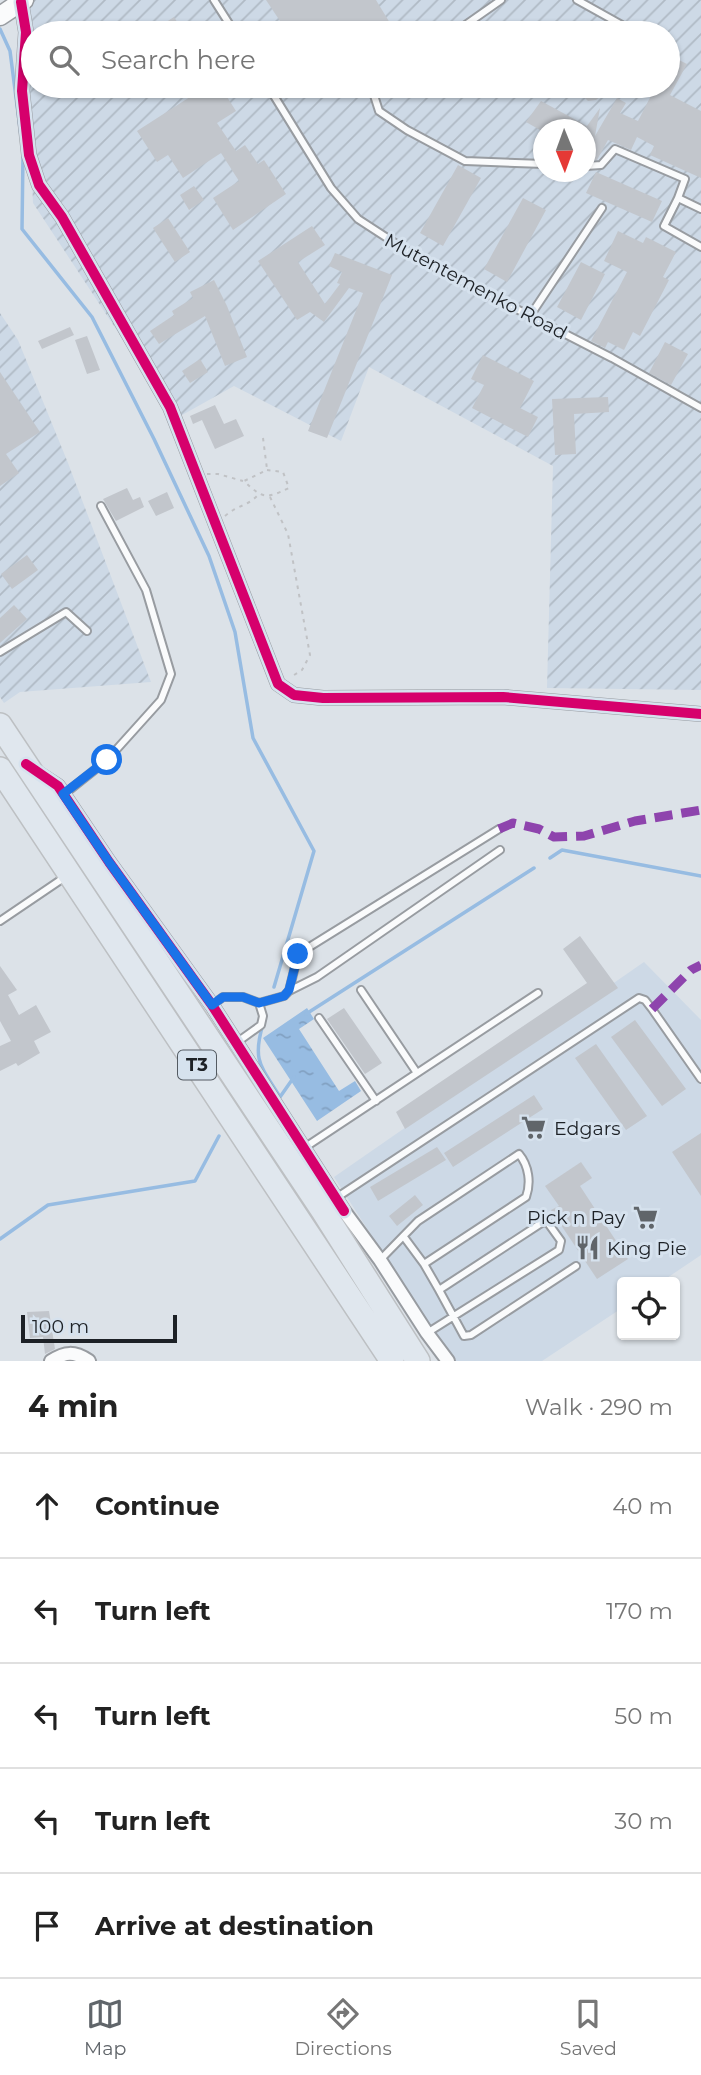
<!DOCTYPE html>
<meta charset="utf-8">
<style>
:root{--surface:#fff;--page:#f6f6f6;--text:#222;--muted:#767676;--line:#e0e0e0;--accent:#60656a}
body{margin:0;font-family:Montserrat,sans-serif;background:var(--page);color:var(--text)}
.controls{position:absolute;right:21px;bottom:21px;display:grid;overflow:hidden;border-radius:7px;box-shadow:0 2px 5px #0004}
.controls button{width:63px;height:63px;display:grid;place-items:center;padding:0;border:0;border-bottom:2px solid var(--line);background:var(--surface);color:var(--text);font:35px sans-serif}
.compass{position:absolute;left:533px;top:119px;width:63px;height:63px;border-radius:50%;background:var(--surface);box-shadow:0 2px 5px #0004;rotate:179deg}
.scale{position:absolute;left:21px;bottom:18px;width:156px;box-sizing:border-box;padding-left:7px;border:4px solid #1d2126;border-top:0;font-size:19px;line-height:24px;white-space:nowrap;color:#1d2126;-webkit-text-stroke:5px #d6e2ee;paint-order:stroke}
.stop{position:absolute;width:21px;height:21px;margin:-16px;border:5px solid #1a73e8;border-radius:50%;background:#fff}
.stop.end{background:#1a73e8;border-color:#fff;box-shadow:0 2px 7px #0008}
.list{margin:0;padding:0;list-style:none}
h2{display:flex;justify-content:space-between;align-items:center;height:91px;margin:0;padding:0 28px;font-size:30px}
h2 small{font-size:23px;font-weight:400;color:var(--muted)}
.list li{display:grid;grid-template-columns:46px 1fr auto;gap:21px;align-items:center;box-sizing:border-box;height:105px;padding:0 28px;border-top:2px solid var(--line)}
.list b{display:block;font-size:26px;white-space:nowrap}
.list em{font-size:23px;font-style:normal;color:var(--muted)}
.icon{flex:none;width:38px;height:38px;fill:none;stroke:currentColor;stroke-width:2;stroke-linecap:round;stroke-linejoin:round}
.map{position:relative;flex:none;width:701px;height:1361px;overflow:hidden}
.search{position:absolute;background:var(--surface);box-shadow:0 2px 5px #0004;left:21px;right:21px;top:21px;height:77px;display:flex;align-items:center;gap:18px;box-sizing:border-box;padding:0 24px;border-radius:38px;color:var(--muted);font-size:26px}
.sheet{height:616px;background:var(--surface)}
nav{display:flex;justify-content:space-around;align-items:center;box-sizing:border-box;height:98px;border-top:2px solid var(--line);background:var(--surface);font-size:19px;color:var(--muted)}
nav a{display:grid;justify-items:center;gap:4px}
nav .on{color:var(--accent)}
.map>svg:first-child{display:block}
.built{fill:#cdd9e6}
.industrial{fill:url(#industrial-furrows);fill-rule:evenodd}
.water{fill:url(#water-ripples)}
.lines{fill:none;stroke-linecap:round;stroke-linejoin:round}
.stream{stroke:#97bce2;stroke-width:3.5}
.building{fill:#c2c6cc}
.lane-casing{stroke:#989ca1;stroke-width:10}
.street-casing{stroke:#989ca1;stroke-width:16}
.secondary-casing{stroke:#989ca1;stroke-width:21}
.highway-casing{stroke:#bdc0c3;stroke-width:26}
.path{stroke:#c0c2c5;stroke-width:2;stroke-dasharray:3.5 5;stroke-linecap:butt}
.lane{stroke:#fafbfc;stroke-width:6}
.street{stroke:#fafbfc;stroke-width:12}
.secondary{stroke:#fafbfc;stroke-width:18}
.highway{stroke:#e0e7ee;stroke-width:23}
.quiet{stroke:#8e44ad;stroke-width:9;stroke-dasharray:18 9;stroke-linecap:butt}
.cycleway-casing{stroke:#d6e2ee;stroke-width:15}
.cycleway{stroke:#d6006c;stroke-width:10}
.route{stroke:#1a73e8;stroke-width:9}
.labels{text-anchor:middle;stroke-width:6;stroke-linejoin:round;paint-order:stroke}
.shield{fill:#d6e2ee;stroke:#545b62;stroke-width:2}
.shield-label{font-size:18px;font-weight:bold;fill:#1d2126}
.street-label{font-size:19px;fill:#1d2126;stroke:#d6e2ee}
.poi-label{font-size:19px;fill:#1d2126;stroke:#d6e2ee;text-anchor:start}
</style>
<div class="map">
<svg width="701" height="1361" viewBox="0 0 701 1361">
<defs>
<pattern id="industrial-furrows" width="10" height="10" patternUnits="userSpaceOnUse" patternTransform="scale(1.75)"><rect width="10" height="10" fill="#cdd9e6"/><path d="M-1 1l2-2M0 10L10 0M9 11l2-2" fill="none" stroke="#b0bac5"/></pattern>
<pattern id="water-ripples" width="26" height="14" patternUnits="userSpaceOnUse" patternTransform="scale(1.75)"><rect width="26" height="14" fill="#97bce2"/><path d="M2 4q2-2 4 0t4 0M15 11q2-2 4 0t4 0" fill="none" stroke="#82a1c2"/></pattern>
</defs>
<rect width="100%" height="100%" fill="#dce2e8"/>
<path class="built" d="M644,962L701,1020V1255L661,1282H622V1308L542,1361H452L334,1177Z"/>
<path class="industrial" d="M24,0H701V690L547,688L553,466L369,367L341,441L234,386L175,419L33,203ZM33,33H668V86H33ZM544,130H586V172H544Z
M0,313L18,340L68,463L151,682L20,692L4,703L0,697Z"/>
<path class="water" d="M307,1008L314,1019L299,1029L339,1091L355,1081L361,1091L317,1121L263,1038Z"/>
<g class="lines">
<path class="stream" d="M0,29L10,51L21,136
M23,154L22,229L92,317L154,439L209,556L235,632L253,738L314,851L274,987
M550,858L562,850L701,876
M306,1014L534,868
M263,1024C252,1061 261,1066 280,1097L294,1077
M0,1239L48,1205L195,1181L219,1136"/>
</g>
<path class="building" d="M266,0H376L396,33H288Z
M174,17L184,33H149Z
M671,56L687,64L670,95L701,111V178L650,155L654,146L637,137L631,150L608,140L597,160H585V130H540L526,122L541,101L587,126L600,108L595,136L617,98L626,103L620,113L638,121L656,86H668V63Z
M207,86H220L236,111L217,123L236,151L245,145L258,164L264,160L286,194L233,230L213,198L239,181L221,153L183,178L168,155L157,162L137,131Z
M580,86H601V96L596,100L588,101L582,95Z
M458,165L481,178L443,246L420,233Z
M596,172L662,201L652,222L586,193Z
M194,186L204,200L189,210L180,195Z
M523,198L546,210L507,282L484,269Z
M168,218L190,252L175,262L153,228Z
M312,226L325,245L298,262L325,304L340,284L337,283L342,272L329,266L335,253L392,275L327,438L308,431L363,293L349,288L324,322L310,312L297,320L258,261Z
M618,231L643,243L646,237L676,252L663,277L669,280L640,336L633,332L624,350L608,342L605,348L591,341L627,272L604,261Z
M581,262L605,274L581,320L557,307Z
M214,280L227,306L247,357L225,366L205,316L159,344L150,331L174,315L172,311L193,298L190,292Z
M70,327L74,335L42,349L38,341Z
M87,336L100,370L87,374L75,340Z
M665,342L688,354L671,385L649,373Z
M483,355L534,381L520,408L538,417L528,437L472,408L484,385L471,379Z
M200,359L208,372L190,383L182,371Z
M0,372L40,432L6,454L19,473L0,486Z
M608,397L609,412L574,414L576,454L555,455L552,399Z
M215,405L224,424L236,419L244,436L215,449L202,420L193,424L190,416Z
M127,488L133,500L140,497L144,507L116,521L103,499Z
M167,492L174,508L156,516L148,501Z
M27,555L38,570L12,589L1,574Z
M14,605L27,619L0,643V618Z
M580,936L618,988L405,1129L396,1112L587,983L563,949Z
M0,966L17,990L8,995L19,1015L36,1005L51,1032L34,1041L40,1053L18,1066L16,1063L0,1071V1046L11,1041L0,1021Z
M344,1008L382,1063L365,1074L327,1019Z
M635,1020L686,1089L662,1106L611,1037Z
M596,1044L647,1116L626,1130L575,1058Z
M534,1095L543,1109L453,1167L444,1153Z
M701,1133V1196L672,1152Z
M437,1147L446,1160L378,1201L370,1187Z
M581,1162L592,1178L580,1186L628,1259L597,1279L551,1210L559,1206L545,1186Z
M415,1195L423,1205L397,1226L389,1216Z
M49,1311L55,1349L45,1354L43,1337L30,1338L27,1312Z"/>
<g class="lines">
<defs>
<path id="lane" d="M214,0L235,33
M577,0L631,30
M454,33L501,0
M268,86L331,188L358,219L421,260L612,358L701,408
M377,86L372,89L379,111L407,130L465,161L544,164
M586,166L601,165L615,149L685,179L678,198L701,209
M678,198L664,226L701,247
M530,316L602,208
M0,652L66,612L87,631
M63,795L107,760L161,700L171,674L146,590L101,506
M0,921L65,877
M361,990L417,1073
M289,991L317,977L500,850
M212,1005L223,997H243L259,1003L284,996L289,991L298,954L499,829
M319,1018L376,1101
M236,1043L261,1025L263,1016L259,1003
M304,1148L538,993
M336,1198L639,998L645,1000L652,1009L701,1079
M380,1260L418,1221L519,1154C529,1166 531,1183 526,1197L424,1264L404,1237
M424,1264L439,1290L543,1222L548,1223L561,1241L559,1250L427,1333
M439,1290L464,1336L471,1335L576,1266"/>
<path id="street" d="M21,2L26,32L22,91L29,155L39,185L62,217L170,407L278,684L294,695L323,698L503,697L701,714
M38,773L58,786L109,862L212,1005L344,1211
M338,1211H344L380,1260L427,1333L448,1361
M51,1361C65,1352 74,1351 89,1361"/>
<path id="secondary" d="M0,16L24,0"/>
<path id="highway" d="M0,725L323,1211L418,1361
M0,769L392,1361"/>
</defs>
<use href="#lane" class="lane-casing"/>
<use href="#street" class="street-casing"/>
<use href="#secondary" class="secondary-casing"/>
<use href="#highway" class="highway-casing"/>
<path class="path" d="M263,438L267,469
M267,470L283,472L289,488C266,499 263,499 244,481Z
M207,474H218L243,481
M270,497L288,534L310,655L302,670L291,677
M225,516C236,506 247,506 257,496"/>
<use href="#lane" class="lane"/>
<use href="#street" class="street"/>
<use href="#secondary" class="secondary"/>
<use href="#highway" class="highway"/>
<path class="quiet" d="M499,829L513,823L539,829L554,837L584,836L635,821L701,810
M652,1009L691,970L701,965"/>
<defs>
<path id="cycleway" d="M21,2L26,32L22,91L29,155L39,185L62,217L170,407L278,684L294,695L323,698L503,697L701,714
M26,764L58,786L109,862L212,1005L344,1211"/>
</defs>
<use href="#cycleway" class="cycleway-casing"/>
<use href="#cycleway" class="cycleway"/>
</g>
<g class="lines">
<path class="route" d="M107,760L63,794L109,862L212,1005L223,997H243L259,1003L284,996L289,990L298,954"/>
</g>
<defs>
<symbol id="supermarket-bare" viewBox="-9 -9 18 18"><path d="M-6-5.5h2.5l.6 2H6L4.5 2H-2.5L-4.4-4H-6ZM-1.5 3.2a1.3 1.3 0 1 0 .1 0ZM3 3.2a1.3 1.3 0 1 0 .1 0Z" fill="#60656a" stroke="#d6e2ee" stroke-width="2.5" paint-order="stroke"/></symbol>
<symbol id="restaurant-bare" viewBox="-9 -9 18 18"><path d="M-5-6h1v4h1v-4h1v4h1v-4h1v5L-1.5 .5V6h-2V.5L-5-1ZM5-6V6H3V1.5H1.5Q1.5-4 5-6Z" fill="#60656a" stroke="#d6e2ee" stroke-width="2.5" paint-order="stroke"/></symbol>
</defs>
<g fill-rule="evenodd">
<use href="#supermarket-bare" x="516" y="1110" width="35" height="35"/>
<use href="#supermarket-bare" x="628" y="1200" width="35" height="35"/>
<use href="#restaurant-bare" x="570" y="1230" width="35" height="35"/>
</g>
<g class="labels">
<rect class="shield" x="178" y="1050.5" width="38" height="29" rx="5"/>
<g class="shield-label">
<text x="197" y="1071">T3</text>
</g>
<g class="street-label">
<text transform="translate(476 286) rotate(28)" y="7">Mutentemenko Road</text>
</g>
<g class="poi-label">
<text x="554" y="1135">Edgars</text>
<text x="625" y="1224" text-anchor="end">Pick n Pay</text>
<text x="607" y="1255">King Pie</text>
</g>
</g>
</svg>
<div class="controls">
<button><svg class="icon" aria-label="locate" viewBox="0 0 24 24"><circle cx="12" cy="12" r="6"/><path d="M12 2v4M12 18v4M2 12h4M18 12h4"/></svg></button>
</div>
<svg class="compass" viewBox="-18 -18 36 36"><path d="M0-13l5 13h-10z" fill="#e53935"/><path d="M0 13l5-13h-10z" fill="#767676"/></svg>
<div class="scale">100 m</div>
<div class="stop" style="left:107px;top:760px"></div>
<div class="stop end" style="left:298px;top:954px"></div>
<div class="search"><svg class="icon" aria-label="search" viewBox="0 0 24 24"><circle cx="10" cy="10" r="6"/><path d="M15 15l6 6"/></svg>Search here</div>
</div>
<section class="sheet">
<h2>4 min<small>Walk · 290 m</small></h2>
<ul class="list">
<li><svg class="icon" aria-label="ahead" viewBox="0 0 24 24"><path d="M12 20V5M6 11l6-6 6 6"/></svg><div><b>Continue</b></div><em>40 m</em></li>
<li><svg class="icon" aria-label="left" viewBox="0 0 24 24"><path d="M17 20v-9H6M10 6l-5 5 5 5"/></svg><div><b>Turn left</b></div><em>170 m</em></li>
<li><svg class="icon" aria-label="left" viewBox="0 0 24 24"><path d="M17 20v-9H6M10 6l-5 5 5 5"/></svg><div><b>Turn left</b></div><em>50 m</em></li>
<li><svg class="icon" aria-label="left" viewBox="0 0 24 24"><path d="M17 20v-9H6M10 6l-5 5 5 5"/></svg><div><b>Turn left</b></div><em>30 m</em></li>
<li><svg class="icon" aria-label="arrive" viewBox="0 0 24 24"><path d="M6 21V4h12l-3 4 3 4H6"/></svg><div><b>Arrive at destination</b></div></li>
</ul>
</section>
<nav>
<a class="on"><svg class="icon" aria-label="map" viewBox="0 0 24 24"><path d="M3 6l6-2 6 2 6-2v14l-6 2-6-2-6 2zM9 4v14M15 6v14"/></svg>Map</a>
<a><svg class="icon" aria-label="directions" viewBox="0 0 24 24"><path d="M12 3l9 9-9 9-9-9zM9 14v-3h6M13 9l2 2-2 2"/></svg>Directions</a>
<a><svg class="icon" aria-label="saved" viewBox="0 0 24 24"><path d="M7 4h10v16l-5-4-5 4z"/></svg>Saved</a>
</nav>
